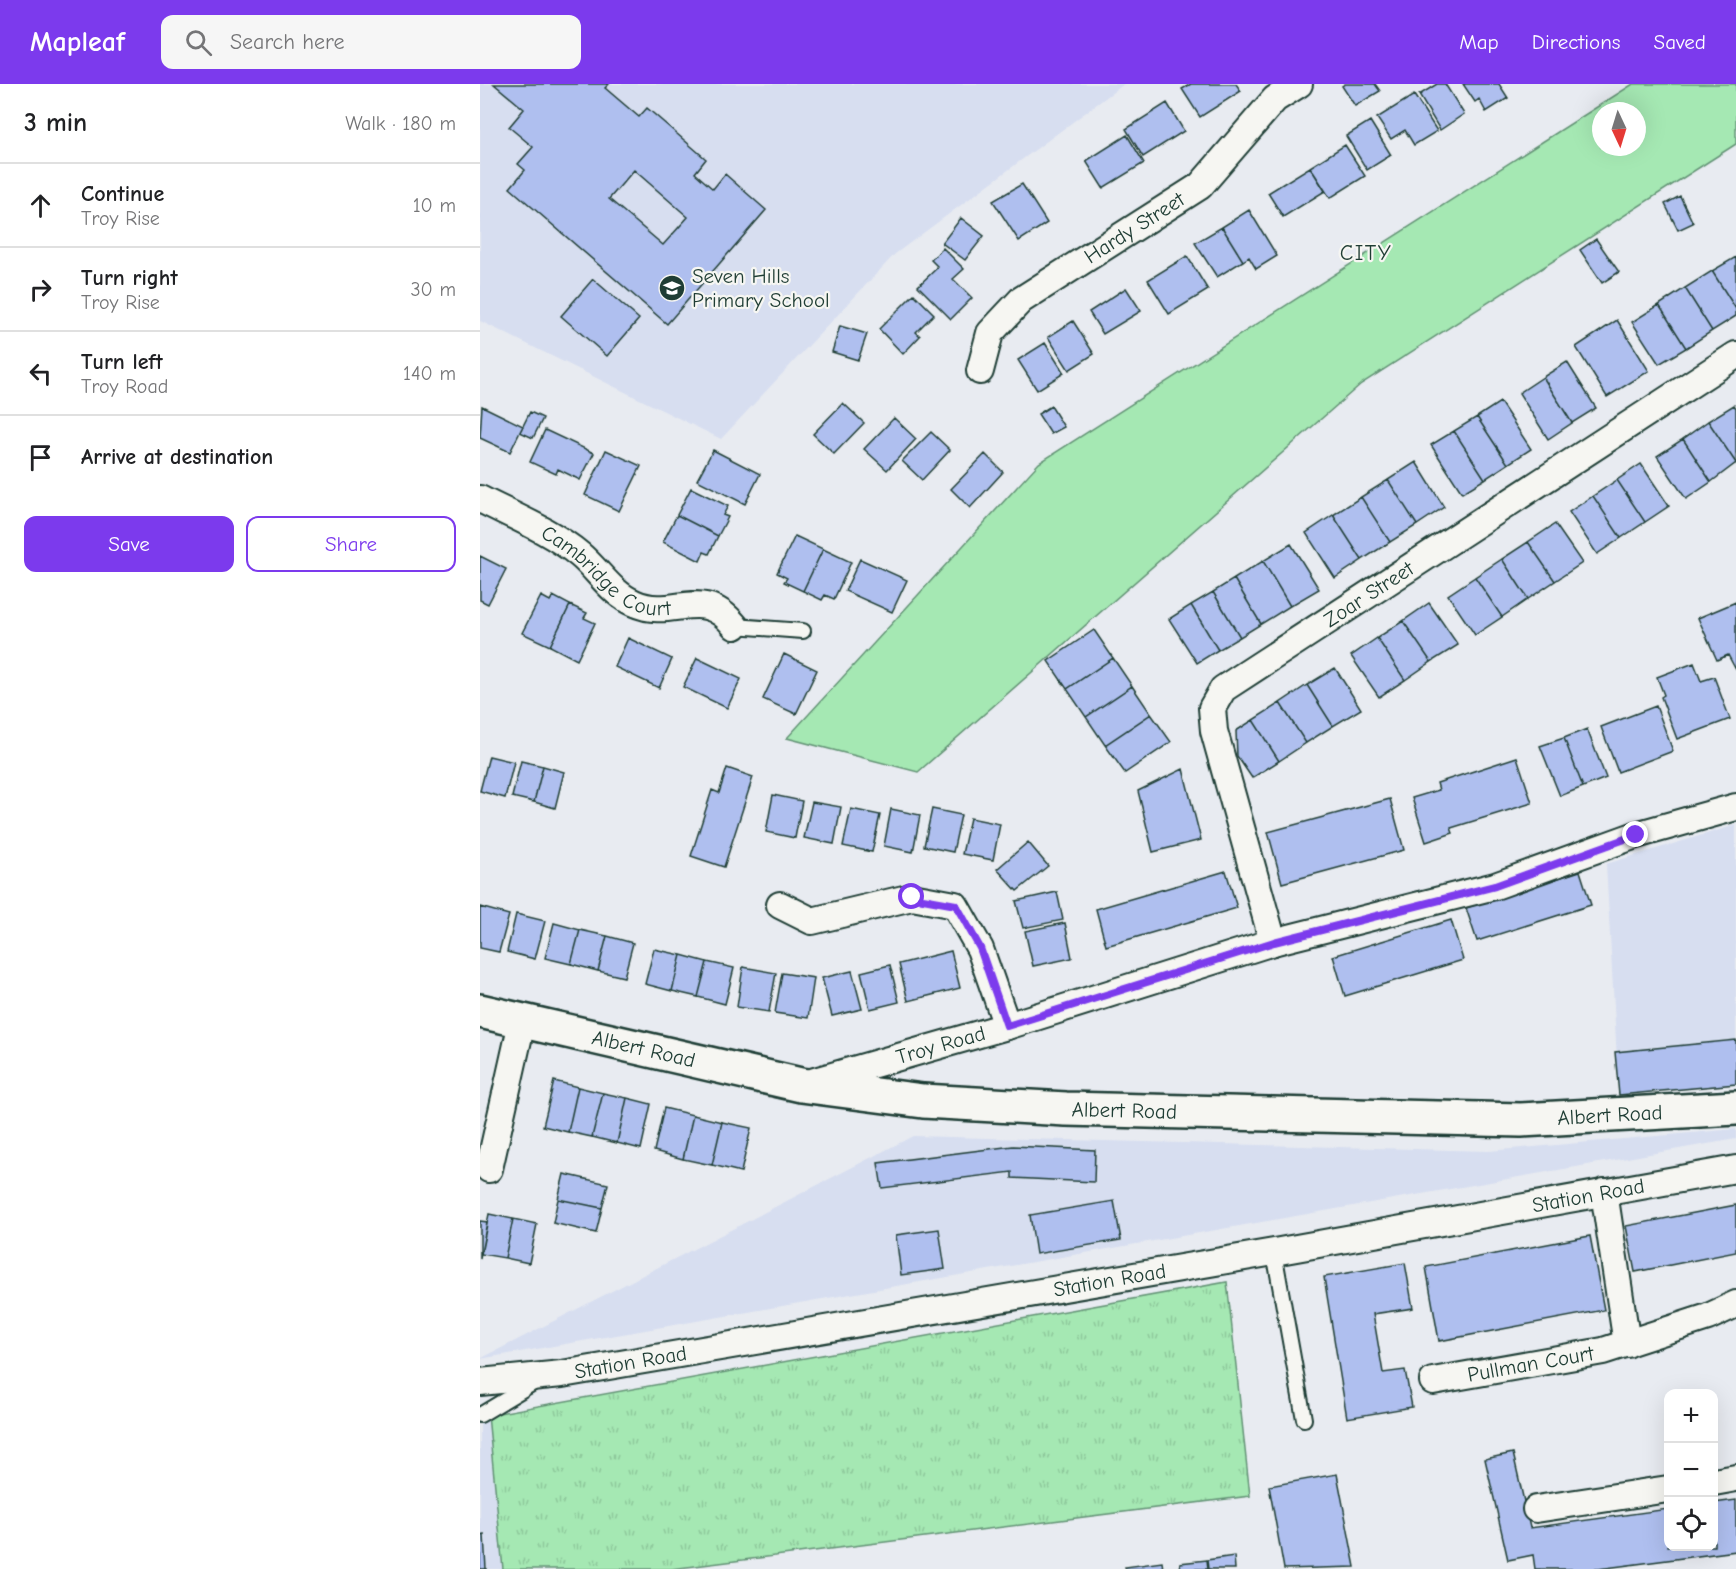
<!DOCTYPE html>
<meta charset="utf-8">
<style>
:root{--surface:#fff;--page:#f6f6f6;--text:#202124;--muted:#757577;--line:#e0e0e0;--accent:#7c3aed}
body{margin:0;font-family:"Comic Neue",sans-serif;background:var(--page);color:var(--text)}
.controls{position:absolute;right:18px;bottom:18px;display:grid;overflow:hidden;border-radius:12px;box-shadow:0 6px 24px #0002}
.controls button{width:54px;height:54px;display:grid;place-items:center;padding:0;border:0;border-bottom:2px solid var(--line);background:var(--surface);color:var(--text);font:30px sans-serif}
.compass{position:absolute;left:1112px;top:18px;width:54px;height:54px;border-radius:50%;background:var(--surface);box-shadow:0 6px 24px #0002;rotate:176deg}
.stop{position:absolute;width:18px;height:18px;margin:-14px;border:4px solid #7c3aed;border-radius:50%;background:#fff}
.stop.end{background:#7c3aed;border-color:#fff;box-shadow:0 2px 6px #0008}
.list{margin:0;padding:0;list-style:none}
h2{display:flex;justify-content:space-between;align-items:center;height:78px;margin:0;padding:0 24px;font-size:26px}
h2 small{font-size:20px;font-weight:400;color:var(--muted)}
.list li{display:grid;grid-template-columns:39px 1fr auto;gap:18px;align-items:center;box-sizing:border-box;height:84px;padding:0 24px;border-top:2px solid var(--line)}
.list b{display:block;font-size:22px;white-space:nowrap}
.list p{margin:0;font-size:20px;white-space:nowrap;color:var(--muted)}
.list em{font-size:20px;font-style:normal;color:var(--muted)}
.actions{display:flex;gap:12px;padding:18px 24px}
.actions a{flex:1;padding:14px 0;border:2px solid var(--accent);border-radius:12px;text-align:center;font-size:21px;color:var(--accent)}
.actions .main{background:var(--accent);color:#fff}
.icon{flex:none;width:33px;height:33px;fill:none;stroke:currentColor;stroke-width:2;stroke-linecap:round;stroke-linejoin:round}
.map{position:relative;flex:none;width:1256px;height:1485px;overflow:hidden}
header{display:flex;align-items:center;gap:36px;box-sizing:border-box;height:84px;padding:0 30px;background:var(--accent);color:#fff}
header strong{font-size:28px}
nav{display:flex;gap:33px;margin-inline-start:auto;font-size:21px}
.search{width:420px;height:54px;background:var(--page);display:flex;align-items:center;gap:15px;box-sizing:border-box;padding:0 21px;border-radius:12px;color:var(--muted);font-size:22px}
main{display:flex}
aside{flex:1;background:var(--surface)}
.map>svg:first-child{display:block}
.built{fill:#d7def0}
.grass{fill:url(#grass-tufts);stroke:#629274;stroke-width:1.5}
.green{fill:#a5e8b3;stroke:#629274;stroke-width:1.5;fill-rule:evenodd}
.building{fill:#afbfef;stroke:#1f3d34;stroke-width:1.5;fill-rule:evenodd}
.lines{fill:none;stroke-linecap:round;stroke-linejoin:round}
.lane-casing{stroke:#1f3d34;stroke-width:18}
.street-casing{stroke:#1f3d34;stroke-width:30}
.secondary-casing{stroke:#1f3d34;stroke-width:38}
.lane{stroke:#f6f6f2;stroke-width:14}
.street{stroke:#f6f6f2;stroke-width:26}
.secondary{stroke:#f6f6f2;stroke-width:33}
.route{stroke:#7c3aed;stroke-width:8}
.labels{text-anchor:middle;stroke-width:4.5;stroke-linejoin:round;paint-order:stroke}
.street-label{font-size:21px;fill:#1f3d34;stroke:#f6f6f2}
.poi-label{font-size:21px;fill:#1f3d34;stroke:#f6f6f2;text-anchor:start}
.neighbourhood-label{font-size:22px;letter-spacing:1.5px;fill:#1f3d34;stroke:#f6f6f2}
</style>
<header>
<strong>Mapleaf</strong>
<div class="search"><svg class="icon" aria-label="search" viewBox="0 0 24 24"><circle cx="10" cy="10" r="6"/><path d="M15 15l6 6"/></svg>Search here</div>
<nav><a>Map</a><a>Directions</a><a>Saved</a></nav>
</header>
<main>
<aside>
<h2>3 min<small>Walk · 180 m</small></h2>
<ul class="list">
<li><svg class="icon" aria-label="ahead" viewBox="0 0 24 24"><path d="M12 20V5M6 11l6-6 6 6"/></svg><div><b>Continue</b><p>Troy Rise</p></div><em>10 m</em></li>
<li><svg class="icon" aria-label="right" viewBox="0 0 24 24"><path d="M7 20v-9h11M14 6l5 5-5 5"/></svg><div><b>Turn right</b><p>Troy Rise</p></div><em>30 m</em></li>
<li><svg class="icon" aria-label="left" viewBox="0 0 24 24"><path d="M17 20v-9H6M10 6l-5 5 5 5"/></svg><div><b>Turn left</b><p>Troy Road</p></div><em>140 m</em></li>
<li><svg class="icon" aria-label="arrive" viewBox="0 0 24 24"><path d="M6 21V4h12l-3 4 3 4H6"/></svg><div><b>Arrive at destination</b></div></li>
</ul>
<div class="actions"><a class="main">Save</a><a>Share</a></div>
</aside>
<div class="map">
<svg width="1256" height="1485" viewBox="0 0 1256 1485">
<defs>
<pattern id="grass-tufts" width="24" height="20" patternUnits="userSpaceOnUse" patternTransform="scale(1.5)"><rect width="24" height="20" fill="#a5e8b3"/><path d="M3 7l-1-3M5 7V3M7 7l1-3M15 17l-1-3M17 17v-4M19 17l1-3" fill="none" stroke="#8ec89b"/></pattern>
</defs>
<rect width="100%" height="100%" fill="#e8ebf1"/>
<filter id="ink" filterUnits="userSpaceOnUse"><feTurbulence type="fractalNoise" baseFrequency=".0167" numOctaves="2"/><feDisplacementMap in="SourceGraphic" scale="12" xChannelSelector="R" yChannelSelector="G"/><feConvolveMatrix kernelMatrix="1 2 1 2 8 2 1 2 1" color-interpolation-filters="sRGB"/></filter>
<g filter="url(#ink)">
<path class="built" d="M0,0H644L415,170L241,355L0,237Z
M1256,741V1000L1139,1011L1126,780Z
M1256,1045V1055L0,1275L433,1052L1009,1067Z
M0,1331H8L23,1485H0Z"/>
<path class="grass" d="M747,1198L770,1412L191,1485H23L8,1331Z"/>
<path class="green" d="M1153,0H1256V60L881,300L438,688L307,654L559,379ZM1121,27H1157V63H1121Z"/>
<path class="building" d="M14,0H129L125,4L159,33L167,24L226,75L215,89L233,105L245,90L286,126L187,240L30,104L45,86L38,80L53,63L29,43L44,25ZM154,86L208,133L183,161L129,115Z
M711,0H756L761,7L720,33L702,5Z
M865,0H895L900,7L875,22L862,2Z
M957,0H965L984,30L960,46L939,11Z
M983,0H1019L1028,14L1006,28L999,15L995,18Z
M934,11L957,47L934,61L925,46L911,55L897,34Z
M687,19L704,47L663,73L646,45Z
M890,37L911,71L887,86L866,52Z
M647,51L664,79L623,104L606,77Z
M865,61L885,92L850,114L830,83Z
M830,83L845,107L803,133L788,109Z
M542,100L567,139L539,157L513,117Z
M1200,112L1213,139L1198,146L1185,120Z
M769,126L797,172L776,185L769,173L763,177L742,143Z
M481,134L504,152L485,176L462,159Z
M742,143L763,177L737,193L715,159Z
M1116,155L1139,188L1122,199L1100,166Z
M463,164L484,185L473,195L492,214L471,235L438,202L458,183L451,176Z
M707,172L728,206L689,230L668,196Z
M1256,173V225L1232,187Z
M1232,187L1256,225V232L1232,247L1205,204Z
M113,195L159,235L127,272L81,232Z
M646,204L661,227L623,250L609,228Z
M1205,204L1232,247L1206,264L1179,221Z
M434,210L454,230L436,248L440,252L423,270L399,245Z
M1179,221L1206,264L1179,280L1152,238Z
M1137,236L1169,287L1127,313L1096,263Z
M593,237L614,270L589,286L568,253Z
M360,242L387,250L378,276L352,268Z
M565,259L584,289L557,306L538,276Z
M1087,278L1116,324L1092,339L1063,293Z
M1063,293L1092,339L1068,355L1039,309Z
M1020,318L1051,365L1028,380L997,333Z
M363,319L384,339L354,370L333,350Z
M1254,321L1256,324V379L1228,337Z
M2,322L43,342L30,368L0,354Z
M571,322L584,343L571,350L558,330Z
M50,328L63,334L53,354L40,348Z
M997,333L1028,380L1005,395L974,347Z
M414,334L436,355L407,386L384,365Z
M1228,337L1256,379L1231,398L1203,355Z
M65,346L114,369L100,396L78,385L76,390L50,378Z
M974,347L1005,395L982,409L951,361Z
M451,348L470,366L442,396L422,377Z
M1203,355L1231,398L1206,415L1177,372Z
M126,366L161,382L139,427L105,411Z
M233,366L280,390L265,420L217,396Z
M505,370L523,388L490,424L471,405Z
M936,378L964,423L937,441L908,396Z
M1161,380L1189,422L1165,438L1137,396Z
M908,396L937,441L910,458L881,413Z
M1137,396L1165,438L1141,454L1113,412Z
M211,404L248,422L243,431L248,433L238,452L197,431Z
M1113,412L1141,454L1117,470L1089,428Z
M881,413L910,458L882,476L853,431Z
M197,431L238,452L229,470L224,468L220,477L183,458Z
M853,431L882,476L855,494L826,449Z
M1075,440L1102,479L1075,497L1048,458Z
M315,452L343,465L323,507L304,498L307,494L297,489Z
M1048,458L1075,497L1048,515L1022,475Z
M811,460L839,505L810,522L783,477Z
M343,465L371,478L354,515L345,511L342,516L323,507Z
M0,472L26,485L8,520L0,516Z
M380,475L427,496L412,528L365,507Z
M1022,475L1048,515L1022,533L995,493Z
M783,477L810,522L781,540L754,495Z
M995,493L1022,533L995,551L968,511Z
M754,495L781,540L760,553L733,508Z
M733,508L760,553L738,566L711,521Z
M61,512L70,517L73,512L90,521L70,562L42,549Z
M1256,518V586L1248,571L1237,576L1218,534Z
M949,519L978,561L951,578L923,537Z
M90,521L107,529L104,534L115,539L97,576L70,562Z
M711,521L738,566L717,579L689,535Z
M923,537L951,578L925,596L897,554Z
M614,546L633,574L587,605L568,577Z
M148,554L192,575L179,604L135,583Z
M897,554L925,596L899,613L871,572Z
M304,570L337,586L316,630L283,615Z
M217,574L261,595L247,624L203,603Z
M633,574L652,602L606,633L587,605Z
M1214,579L1221,597L1234,593L1250,635L1197,655L1181,613L1184,611L1177,593Z
M855,584L881,625L853,642L827,601Z
M827,601L853,642L826,659L800,619Z
M652,602L671,630L625,661L606,633Z
M800,619L826,659L799,677L773,636Z
M1176,622L1193,667L1138,688L1121,643Z
M671,630L691,658L645,689L625,661Z
M773,636L799,677L772,694L757,672L756,647Z
M1107,645L1126,694L1103,703L1084,654Z
M1084,654L1103,703L1080,712L1060,662Z
M9,672L34,678L25,714L0,707Z
M1037,673L1052,719L971,744L973,749L946,758L932,714L959,706L957,699Z
M41,677L63,682L54,718L32,713Z
M63,682L84,688L75,724L54,718Z
M247,684L273,693L244,783L211,772L232,706L239,709Z
M703,685L721,756L673,768L658,707Z
M293,711L322,717L315,754L286,748Z
M910,715L924,766L802,799L788,748Z
M332,718L361,723L354,760L324,754Z
M371,725L400,731L392,768L363,762Z
M411,725L440,731L433,768L404,762Z
M452,725L481,731L473,768L444,762Z
M490,734L520,740L513,776L482,770Z
M548,758L568,782L537,807L517,785Z
M746,787L757,824L626,862L616,825Z
M1100,787L1111,821L997,857L986,824Z
M577,808L583,836L543,844L536,817Z
M0,823L29,831L19,868L0,864Z
M36,830L65,837L55,875L27,868Z
M971,836L983,876L865,912L853,872Z
M74,839L100,846L91,880L65,874Z
M585,839L592,874L553,882L545,847Z
M100,846L127,852L118,887L91,880Z
M127,852L153,859L144,893L118,887Z
M174,865L201,871L192,907L165,900Z
M471,867L480,904L428,917L419,880Z
M201,871L227,878L218,913L192,907Z
M227,878L254,884L245,920L218,913Z
M410,881L419,918L390,925L381,888Z
M263,883L296,889L289,928L257,923Z
M372,887L382,925L352,932L342,894Z
M302,889L334,894L328,934L295,929Z
M1256,956V1000L1139,1011L1135,968Z
M74,997L98,1003L88,1048L63,1042Z
M98,1003L123,1009L112,1053L88,1048Z
M123,1009L147,1014L137,1059L112,1053Z
M147,1014L171,1020L161,1065L137,1059Z
M184,1024L213,1031L203,1075L174,1067Z
M213,1031L242,1038L232,1081L203,1075Z
M242,1038L271,1044L261,1088L232,1081Z
M533,1062L615,1066L614,1098L532,1094V1088L402,1104L398,1079Z
M84,1090L128,1100L122,1124L78,1115Z
M78,1115L122,1124L116,1149L73,1139Z
M634,1117L641,1156L556,1170L550,1131Z
M1256,1121V1168L1155,1188L1146,1142Z
M9,1130L33,1135L25,1174L1,1170Z
M33,1135L57,1140L49,1179L25,1174Z
M0,1137L7,1138L0,1175Z
M459,1145L465,1185L421,1191L416,1151Z
M1110,1152L1124,1226L959,1257L946,1183Z
M925,1179L933,1224L893,1230L903,1289L925,1286L932,1323L867,1334L844,1193Z
M1033,1369L1050,1444L1188,1425V1462H1234V1419L1256,1416V1467L1118,1485H1055L1053,1471L1028,1476L1005,1375Z
M857,1390L875,1483L804,1485L789,1402Z
M4,1451L6,1485H0V1452Z
M754,1472L755,1485H728L727,1476Z
M727,1476L728,1485H701L700,1479Z
M682,1478L683,1485H646L645,1483Z"/>
<g class="lines">
<defs>
<path id="lane" d="M255,542L323,547
M794,1168L824,1335
M0,1331L55,1298"/>
<g id="street">
<path id="s1" d="M500,287L510,249L541,216L720,102L795,15L819,0"/>
<path id="s2" d="M0,415C33,432 71,447 100,471C118,486 132,510 154,519C194,537 221,500 255,542"/>
<path d="M300,821L332,837L432,813L475,821L500,865L527,942"/>
<path id="s3" d="M793,858L734,647L732,624L743,605L1256,271"/>
<path id="s4" d="M328,999L527,942L793,858L1015,802L1156,751L1256,723"/>
<path d="M9,1085L42,938"/>
<path d="M1124,1108L1147,1260"/>
<path id="s5" d="M953,1297L1123,1267L1228,1233L1256,1220"/>
<path id="s6" d="M0,1298L82,1290L794,1168L1256,1085"/>
<path d="M1234,1398L1256,1394"/>
<path d="M1056,1425L1188,1405"/>
</g>
<g id="secondary">
<path id="s7" d="M0,927L321,1001L443,1017L586,1025L1041,1036L1256,1024"/>
</g>
</defs>
<use href="#lane" class="lane-casing"/>
<use href="#street" class="street-casing"/>
<use href="#secondary" class="secondary-casing"/>
<use href="#lane" class="lane"/>
<use href="#street" class="street"/>
<use href="#secondary" class="secondary"/>
</g>
</g>
<g class="lines" filter="url(#ink)">
<path class="route" d="M432,813L476,821L500,864L527,942L794,858L1015,802L1156,751"/>
</g>
<defs>
<symbol id="school-disc" viewBox="-11 -11 22 22"><circle r="9.5" fill="#1f3d34" stroke="#f6f6f2"/><path d="M0-5L7-2L0 1L-7-2ZM-4 1L0 2.5L4 1V4Q0 6-4 4Z" fill="#fff"/></symbol>
</defs>
<g fill-rule="evenodd">
<use href="#school-disc" x="177" y="189" width="30" height="30"/>
</g>
<g class="labels">
<g class="street-label">
<text dy="7" stroke="none"><textPath href="#s1" startOffset="219">Hardy Street</textPath></text>
<text dy="7" stroke="none"><textPath href="#s2" startOffset="148">Cambridge Court</textPath></text>
<text dy="7" stroke="none"><textPath href="#s3" startOffset="438">Zoar Street</textPath></text>
<text dy="7" stroke="none"><textPath href="#s4" startOffset="138">Troy Road</textPath></text>
<text dy="7" stroke="none"><textPath href="#s7" startOffset="168">Albert Road</textPath></text>
<text dy="7" stroke="none"><textPath href="#s7" startOffset="654">Albert Road</textPath></text>
<text dy="7" stroke="none"><textPath href="#s7" startOffset="1140">Albert Road</textPath></text>
<text dy="7" stroke="none"><textPath href="#s6" startOffset="1124">Station Road</textPath></text>
<text dy="7" stroke="none"><textPath href="#s6" startOffset="638">Station Road</textPath></text>
<text dy="7" stroke="none"><textPath href="#s6" startOffset="152">Station Road</textPath></text>
<text dy="7" stroke="none"><textPath href="#s5" startOffset="99">Pullman Court</textPath></text>
</g>
<g class="poi-label">
<text x="212" y="199">Seven Hills<tspan x="212" dy="24">Primary School</tspan></text>
</g>
<g class="neighbourhood-label">
<text x="886" y="176">CITY</text>
</g>
</g>
</svg>
<div class="controls">
<button>+</button>
<button>−</button>
<button><svg class="icon" aria-label="locate" viewBox="0 0 24 24"><circle cx="12" cy="12" r="6"/><path d="M12 2v4M12 18v4M2 12h4M18 12h4"/></svg></button>
</div>
<svg class="compass" viewBox="-18 -18 36 36"><path d="M0-13l5 13h-10z" fill="#e53935"/><path d="M0 13l5-13h-10z" fill="#757577"/></svg>
<div class="stop" style="left:432px;top:813px"></div>
<div class="stop end" style="left:1156px;top:751px"></div>
</div>
</main>
